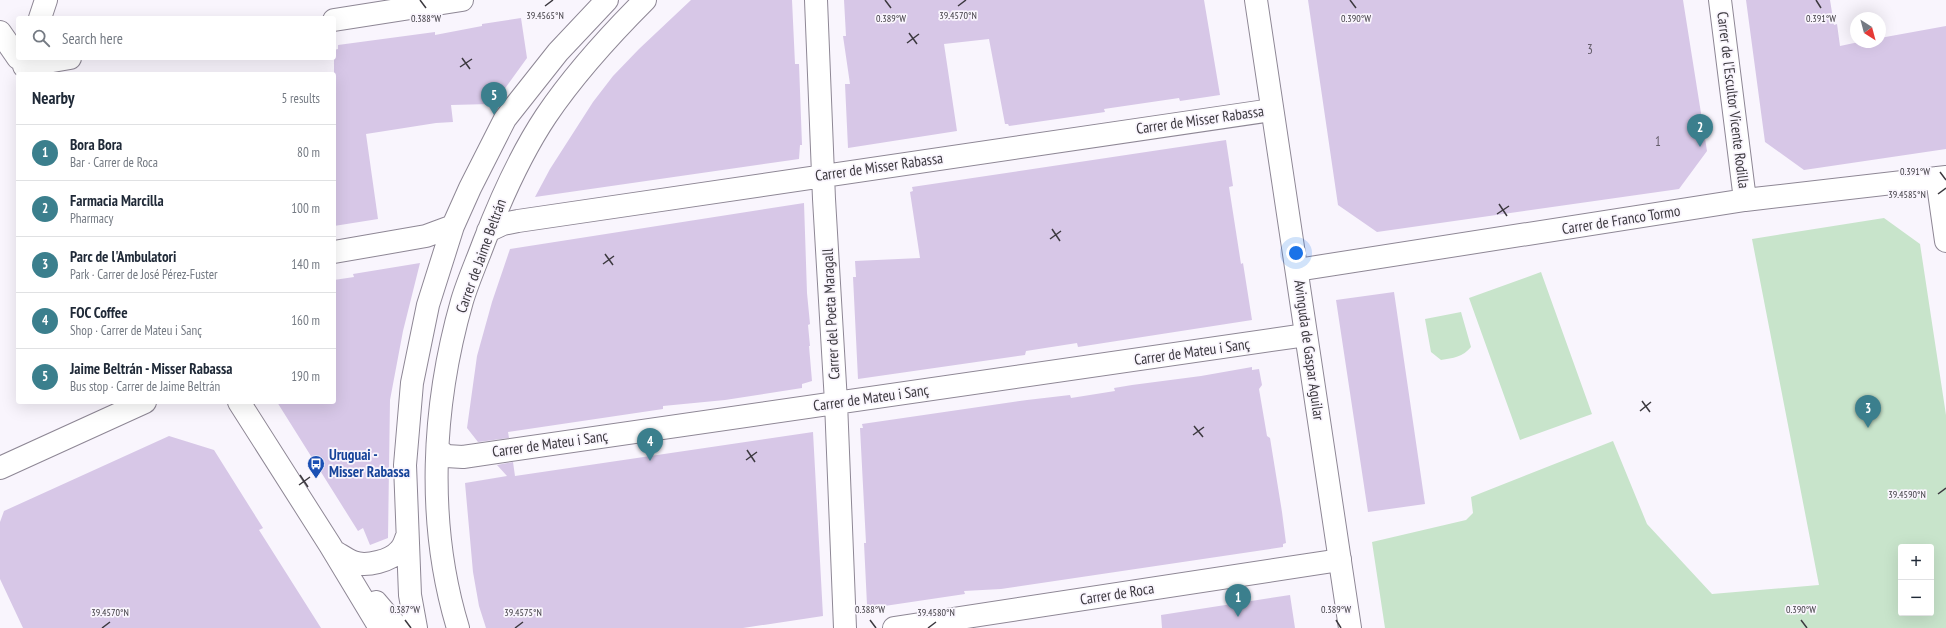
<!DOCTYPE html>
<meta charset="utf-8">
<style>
:root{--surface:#fff;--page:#f2f2f3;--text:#1f2937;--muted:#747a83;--line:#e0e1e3;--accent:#3b7f8d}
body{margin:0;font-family:"PT Sans Narrow",sans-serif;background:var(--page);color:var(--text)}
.controls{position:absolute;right:12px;bottom:12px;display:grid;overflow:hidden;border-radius:4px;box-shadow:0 4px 16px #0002}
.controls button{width:36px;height:36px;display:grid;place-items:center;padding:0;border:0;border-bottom:1px solid var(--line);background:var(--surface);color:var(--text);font:20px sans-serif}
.compass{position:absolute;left:1850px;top:12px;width:36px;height:36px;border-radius:50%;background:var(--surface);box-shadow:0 4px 16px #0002;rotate:144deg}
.you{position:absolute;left:1296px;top:253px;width:14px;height:14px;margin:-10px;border:3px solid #fff;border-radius:50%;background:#1a73e8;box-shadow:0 0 0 6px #1a73e833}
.badge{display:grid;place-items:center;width:26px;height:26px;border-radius:50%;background:var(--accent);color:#fff;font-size:13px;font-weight:700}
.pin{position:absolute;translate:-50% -33px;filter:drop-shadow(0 1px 2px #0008)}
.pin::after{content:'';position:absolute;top:21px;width:14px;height:12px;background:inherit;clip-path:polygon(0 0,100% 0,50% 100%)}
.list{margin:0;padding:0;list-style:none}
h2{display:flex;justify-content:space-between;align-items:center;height:52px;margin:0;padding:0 16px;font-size:17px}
h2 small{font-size:13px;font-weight:400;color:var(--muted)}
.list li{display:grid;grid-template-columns:26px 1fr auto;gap:12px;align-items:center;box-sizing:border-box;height:56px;padding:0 16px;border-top:1px solid var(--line)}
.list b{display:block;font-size:15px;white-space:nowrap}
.list p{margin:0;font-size:13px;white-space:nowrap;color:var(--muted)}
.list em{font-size:13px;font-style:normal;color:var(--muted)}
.icon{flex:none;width:22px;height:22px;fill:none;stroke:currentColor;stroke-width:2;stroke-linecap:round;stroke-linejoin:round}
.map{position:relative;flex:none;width:1946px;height:628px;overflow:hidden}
.search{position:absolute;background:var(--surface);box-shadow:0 4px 16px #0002;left:16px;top:16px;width:320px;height:44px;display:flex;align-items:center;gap:10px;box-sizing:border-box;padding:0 14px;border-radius:4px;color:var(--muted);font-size:15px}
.panel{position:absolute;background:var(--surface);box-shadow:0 4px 16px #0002;left:16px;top:72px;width:320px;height:332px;border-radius:4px}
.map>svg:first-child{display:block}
.green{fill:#c8e4cb;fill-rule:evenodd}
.building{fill:#d7c7e7}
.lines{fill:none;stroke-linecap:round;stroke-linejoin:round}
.minor-casing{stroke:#8e8795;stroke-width:24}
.major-casing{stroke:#8e8795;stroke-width:24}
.minor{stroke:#fff;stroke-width:22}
.major{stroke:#fff;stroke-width:22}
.ticks{fill:none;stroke:#3c393f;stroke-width:1.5}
.labels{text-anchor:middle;stroke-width:3.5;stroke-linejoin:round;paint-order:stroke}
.number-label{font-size:13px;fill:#635c69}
.street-label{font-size:15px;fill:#3c393f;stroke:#f9f5fd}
.transit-label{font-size:15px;font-weight:bold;fill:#164399;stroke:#f9f5fd;text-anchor:start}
.ticks-label{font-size:10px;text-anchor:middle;fill:#3c393f;stroke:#f9f5fd;stroke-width:3.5;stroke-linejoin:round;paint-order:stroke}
</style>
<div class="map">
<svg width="1946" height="628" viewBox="0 0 1946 628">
<rect width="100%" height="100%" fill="#f9f5fd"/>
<path class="green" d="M1884,218L1920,244L1946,415V628H1385L1372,542L1466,520L1473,513L1471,497L1613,441L1647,524L1712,594L1819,585L1752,239ZM1901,547H1931V613H1901Z
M1541,272L1592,414L1520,440L1469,298Z
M1461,312L1471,347C1463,357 1453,358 1441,360L1431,352L1425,319Z"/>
<path class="building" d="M691,0H792L795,64H799L802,145H800L799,159L535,197L550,169L593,102L613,76L639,49Z
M844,0H1204L1220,95L1180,101L1179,98L1104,109L1105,112L1009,126L1008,124H1005L989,39L944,44L957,131L848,148L845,84H850L843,36H846Z
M1308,0H1683L1707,151L1679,189L1377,232L1338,205Z
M1746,0H1830L1834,25L1837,24L1840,46L1859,42H1880V38L1946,26V149L1804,170L1765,142Z
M521,18L527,58L501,94L498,92L490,104L451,105L453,122L436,123L366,134L378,219L334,226V50L338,49V45L420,34L435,32V35L482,26V24Z
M1226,140L1233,186L1229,187L1241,264L1243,263L1252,320L1078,347L1077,343L1026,351L1025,355L858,379L853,277H856L855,261L920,258L910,192L913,191L912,187Z
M804,203L807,293L810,324L808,325L810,346H809L812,381L802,384V388L725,400L663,406V409L508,432L509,438L478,442L467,428L477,356L492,302L510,249Z
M420,263L403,331L390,400L388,538L370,545L363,528L358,531L277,402H334V280L354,277L353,274Z
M1394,292L1425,504L1368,512L1336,300Z
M1252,367V370L1259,369L1262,385L1259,389L1267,436L1270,438L1282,512L1286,543L1283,544V547L1001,589L964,591L965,594L871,608V605H867L864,543H866L860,428H863L862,424L1027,400L1070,395L1071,398L1115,391L1114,388L1132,385L1201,376Z
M813,432L823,616L743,628H486L479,606L473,572L465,483L507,476L497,465L513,462L515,476Z
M169,436L214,450L263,528L259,530L321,628H23L0,579V522L4,511Z
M1290,595L1295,628H1162L1161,615Z"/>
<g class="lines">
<defs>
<path id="minor" d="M816,0L824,199L836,402L845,628
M1720,0L1745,200
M40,18L46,0
M334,20L462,0
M0,32L18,58
M26,58L24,66L70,58
M1937,178L1946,241
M488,231L503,224L518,221L1272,110
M334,252L426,236L453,226
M1297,270L1745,200L1946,177
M239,402L330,545L380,628
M438,449L446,456L463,457L1306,335
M0,468L145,402
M337,553C342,556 348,560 353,562C366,567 391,561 400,550C404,546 405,541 407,536
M376,602L398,628
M416,628L410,595L405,465L412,383L428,305L453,226L470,188L505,119L558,52L607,0
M458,628C426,523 432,406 462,301C468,281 477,261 484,242C501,198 520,155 546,116C575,73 609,36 645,0
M894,628L1340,560"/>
<path id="major" d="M1256,0L1350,628"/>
</defs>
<use href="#minor" class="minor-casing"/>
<use href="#major" class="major-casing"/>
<use href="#minor" class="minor"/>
<use href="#major" class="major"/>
</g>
<path class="ticks" d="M420,0L426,8M885,0L891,8M1350,0L1356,8M1816,0L1821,8M545,6L553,0M958,6L966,0M909,33L917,44M907,43L919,34M462,58L470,69M460,67L472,59M1940,172L1946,180M1938,194L1946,188M1499,204L1507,216M1497,214L1509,206M1052,229L1060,241M1050,239L1061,231M605,254L613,265M603,264L614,256M1642,401L1650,412M1640,411L1651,402M1194,426L1203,437M1193,435L1204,427M747,450L755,462M746,460L757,452M300,475L308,487M299,485L310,477M1938,494L1946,488M405,620L411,628M870,620L876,628M1336,620L1341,628M1801,620L1807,628M102,628L110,622M515,628L523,622M928,628L936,622"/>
<defs>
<symbol id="bus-pin" viewBox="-11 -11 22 30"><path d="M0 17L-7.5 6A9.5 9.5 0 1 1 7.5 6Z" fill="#1a4fb4" stroke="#f9f5fd"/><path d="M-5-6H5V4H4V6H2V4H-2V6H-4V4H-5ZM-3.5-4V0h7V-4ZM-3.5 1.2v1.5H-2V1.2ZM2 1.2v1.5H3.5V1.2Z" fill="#fff"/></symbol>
</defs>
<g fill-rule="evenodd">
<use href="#bus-pin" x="306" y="454" width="20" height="27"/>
</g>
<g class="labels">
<g class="number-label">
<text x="1590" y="54">3</text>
<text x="1658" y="146">1</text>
</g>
<g class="street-label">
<text transform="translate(1733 100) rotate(83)" y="5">Carrer de l'Escultor Vicente Rodilla</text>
<text transform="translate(1200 120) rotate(-8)" y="5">Carrer de Misser Rabassa</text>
<text transform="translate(879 167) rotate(-8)" y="5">Carrer de Misser Rabassa</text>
<text transform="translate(1621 220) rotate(-9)" y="5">Carrer de Franco Tormo</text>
<text transform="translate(481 256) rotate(-70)" y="5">Carrer de Jaime Beltrán</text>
<text transform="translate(831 314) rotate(-93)" y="5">Carrer del Poeta Maragall</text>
<text transform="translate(1309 350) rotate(82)" y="5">Avinguda de Gaspar Aguilar</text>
<text transform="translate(1192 352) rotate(-8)" y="5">Carrer de Mateu i Sanç</text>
<text transform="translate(871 398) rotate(-8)" y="5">Carrer de Mateu i Sanç</text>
<text transform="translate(550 444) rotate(-8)" y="5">Carrer de Mateu i Sanç</text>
<text transform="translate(1117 594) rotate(-9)" y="5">Carrer de Roca</text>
</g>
<g class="transit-label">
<text x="329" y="460">Uruguai -<tspan x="329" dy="17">Misser Rabassa</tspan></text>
</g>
</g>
<g class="ticks-label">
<text x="958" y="19">39.4570°N</text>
<text x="545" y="19">39.4565°N</text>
<text x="426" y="22">0.388°W</text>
<text x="891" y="22">0.389°W</text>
<text x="1356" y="22">0.390°W</text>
<text x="1821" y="22">0.391°W</text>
<text x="1915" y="175">0.391°W</text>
<text x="1907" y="198">39.4585°N</text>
<text x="1907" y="498">39.4590°N</text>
<text x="405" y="613">0.387°W</text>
<text x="870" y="613">0.388°W</text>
<text x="1336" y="613">0.389°W</text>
<text x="1801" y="613">0.390°W</text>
<text x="110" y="616">39.4570°N</text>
<text x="523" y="616">39.4575°N</text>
<text x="936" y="616">39.4580°N</text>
</g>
</svg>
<div class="controls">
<button>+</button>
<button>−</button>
</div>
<svg class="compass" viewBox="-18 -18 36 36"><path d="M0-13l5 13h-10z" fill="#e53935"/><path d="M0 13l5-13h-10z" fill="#747a83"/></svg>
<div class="you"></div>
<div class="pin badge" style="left:1238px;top:617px">1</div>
<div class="pin badge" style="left:1700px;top:147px">2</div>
<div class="pin badge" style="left:1868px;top:428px">3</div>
<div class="pin badge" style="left:650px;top:461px">4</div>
<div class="pin badge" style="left:494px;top:115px">5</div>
<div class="search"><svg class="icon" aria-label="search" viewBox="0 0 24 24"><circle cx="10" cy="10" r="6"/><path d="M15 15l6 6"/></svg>Search here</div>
<section class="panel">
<h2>Nearby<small>5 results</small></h2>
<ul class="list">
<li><span class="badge">1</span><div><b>Bora Bora</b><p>Bar · Carrer de Roca</p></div><em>80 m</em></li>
<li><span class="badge">2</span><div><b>Farmacia Marcilla</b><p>Pharmacy</p></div><em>100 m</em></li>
<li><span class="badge">3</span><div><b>Parc de l'Ambulatori</b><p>Park · Carrer de José Pérez-Fuster</p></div><em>140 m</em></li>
<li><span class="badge">4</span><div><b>FOC Coffee</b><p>Shop · Carrer de Mateu i Sanç</p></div><em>160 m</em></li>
<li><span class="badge">5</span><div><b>Jaime Beltrán - Misser Rabassa</b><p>Bus stop · Carrer de Jaime Beltrán</p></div><em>190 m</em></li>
</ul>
</section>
</div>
